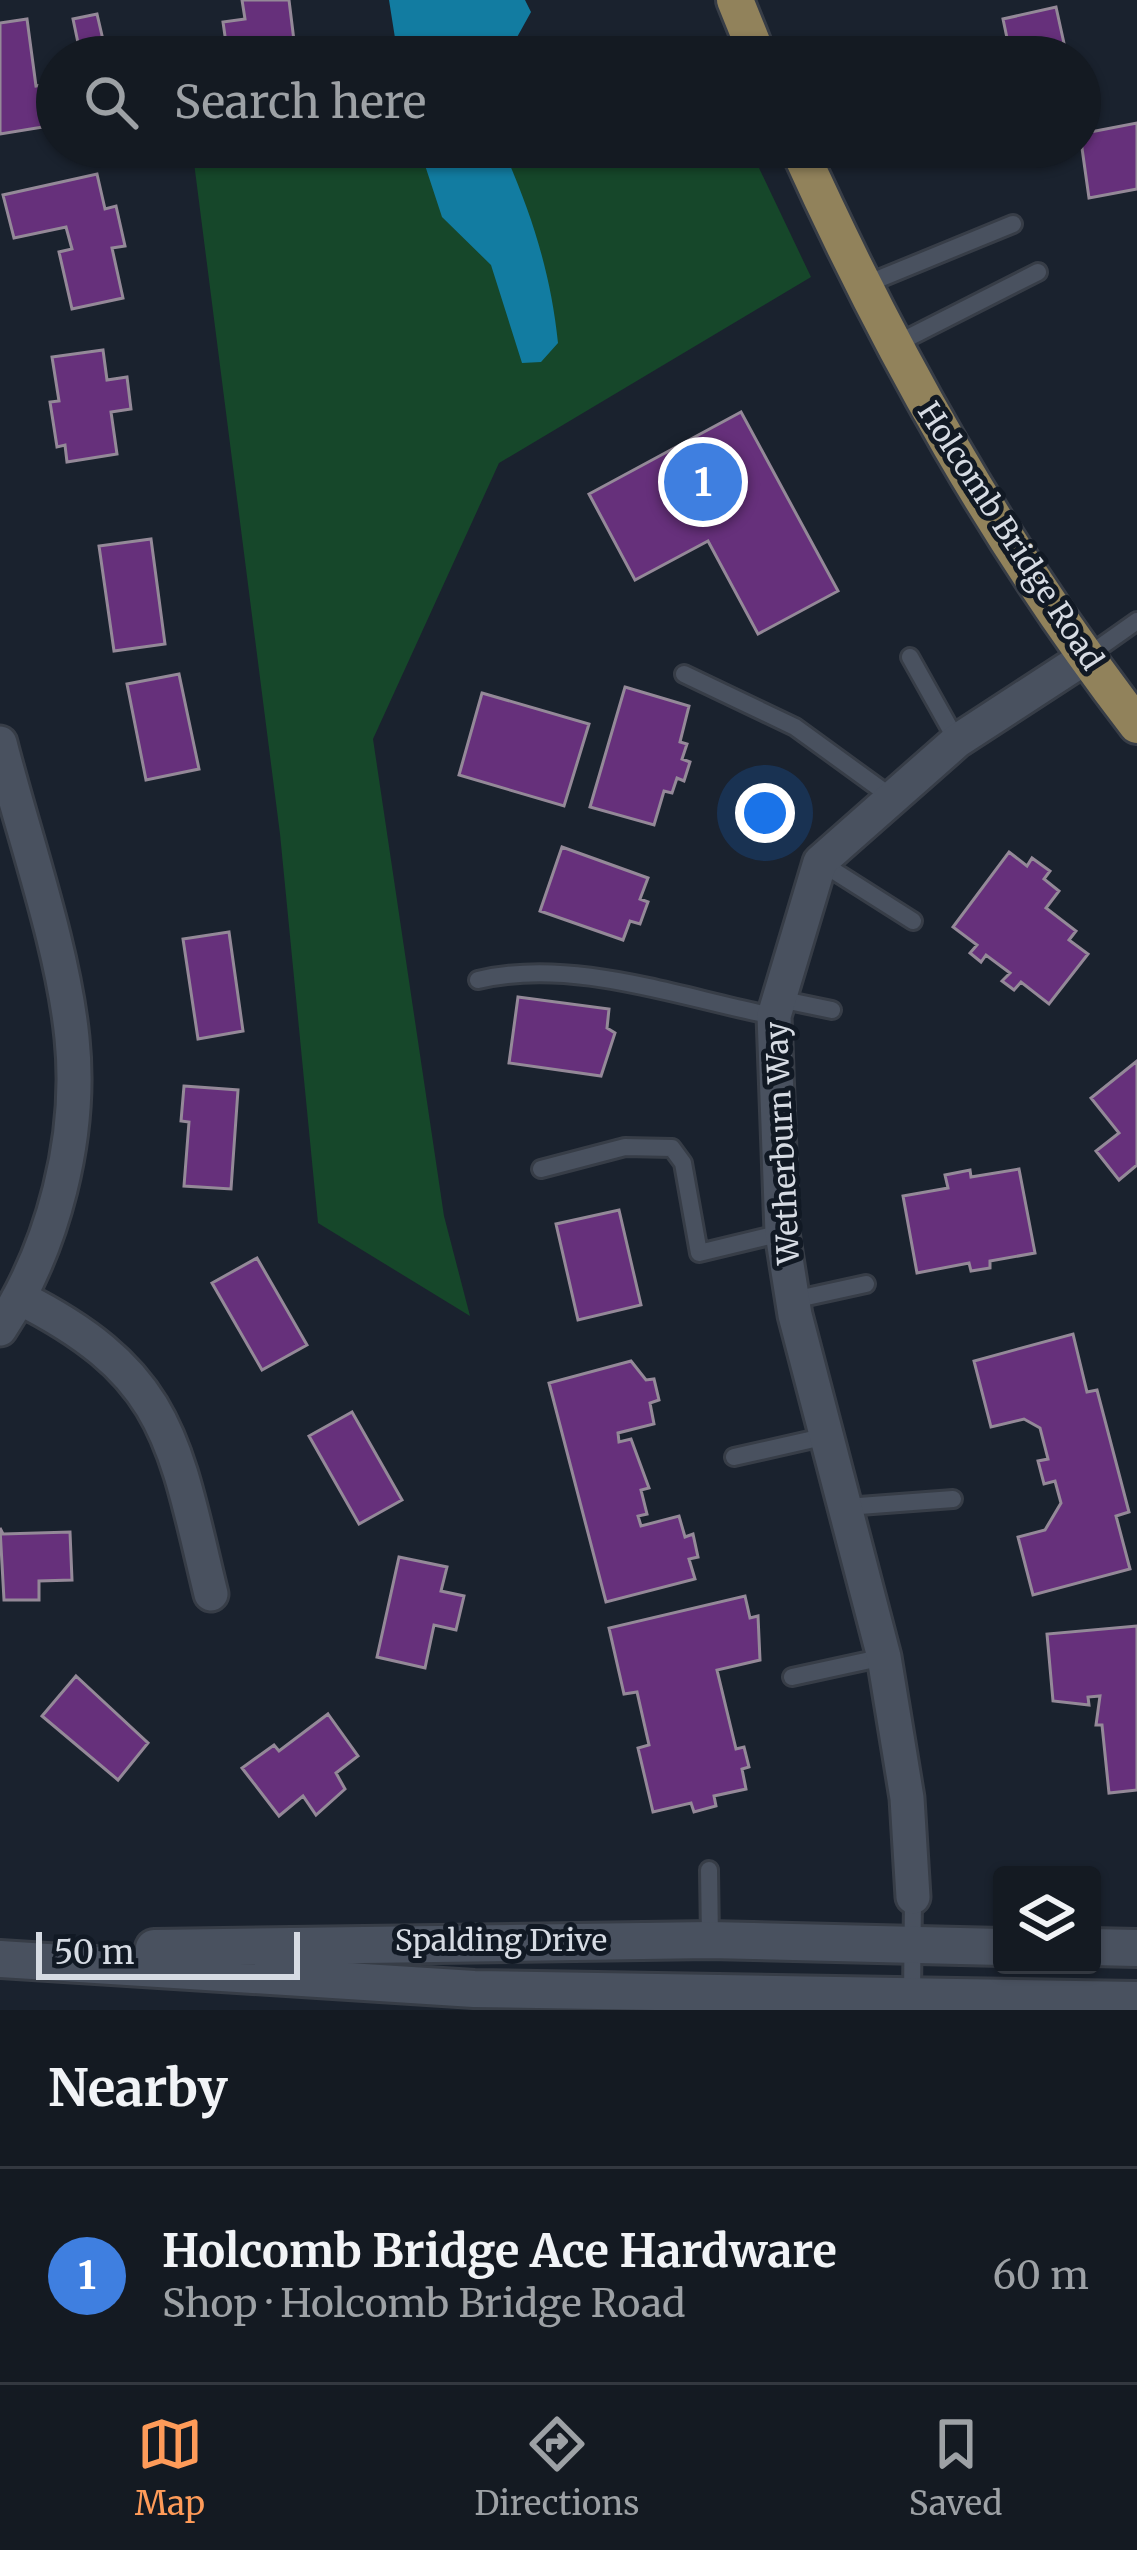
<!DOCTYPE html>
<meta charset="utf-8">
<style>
:root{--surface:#141a22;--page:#1d232a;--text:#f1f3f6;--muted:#9da1a5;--line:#333840;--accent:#fe9b59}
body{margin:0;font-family:Merriweather,serif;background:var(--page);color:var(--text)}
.controls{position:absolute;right:36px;bottom:36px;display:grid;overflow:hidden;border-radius:12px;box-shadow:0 3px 9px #0004}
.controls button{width:108px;height:108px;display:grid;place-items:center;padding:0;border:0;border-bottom:3px solid var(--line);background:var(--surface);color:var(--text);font:60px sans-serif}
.scale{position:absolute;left:36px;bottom:30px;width:264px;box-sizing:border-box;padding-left:12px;border:6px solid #d6dbe3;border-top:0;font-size:33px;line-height:42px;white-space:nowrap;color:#d6dbe3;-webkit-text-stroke:9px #111924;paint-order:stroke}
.you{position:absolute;left:765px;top:813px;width:42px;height:42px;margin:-30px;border:9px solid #fff;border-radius:50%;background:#1a73e8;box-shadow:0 0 0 18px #1a73e833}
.badge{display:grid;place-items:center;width:78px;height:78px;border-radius:50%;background:var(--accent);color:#fff;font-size:39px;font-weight:700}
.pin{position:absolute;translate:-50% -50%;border:6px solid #fff;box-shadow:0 3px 12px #0006}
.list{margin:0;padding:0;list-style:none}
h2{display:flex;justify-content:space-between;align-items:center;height:156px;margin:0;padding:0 48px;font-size:51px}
h2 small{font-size:39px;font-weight:400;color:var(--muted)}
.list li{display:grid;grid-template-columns:78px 1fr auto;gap:36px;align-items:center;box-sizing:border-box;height:216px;padding:0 48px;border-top:3px solid var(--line)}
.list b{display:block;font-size:45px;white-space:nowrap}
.list p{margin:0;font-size:39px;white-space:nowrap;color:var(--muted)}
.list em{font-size:39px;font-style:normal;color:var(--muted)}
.icon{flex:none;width:66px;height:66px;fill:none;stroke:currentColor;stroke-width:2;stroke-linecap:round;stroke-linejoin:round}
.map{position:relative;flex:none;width:1137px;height:2010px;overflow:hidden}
.search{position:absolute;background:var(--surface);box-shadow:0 3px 9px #0004;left:36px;right:36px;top:36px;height:132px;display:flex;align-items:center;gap:30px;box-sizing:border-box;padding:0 42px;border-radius:66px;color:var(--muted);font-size:45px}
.sheet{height:372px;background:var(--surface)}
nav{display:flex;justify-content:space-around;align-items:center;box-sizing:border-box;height:168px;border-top:3px solid var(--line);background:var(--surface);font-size:33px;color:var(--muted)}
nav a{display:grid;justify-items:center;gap:6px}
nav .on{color:var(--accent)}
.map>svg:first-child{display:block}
.green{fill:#16472a}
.water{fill:#127ca1}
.building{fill:#66307b;stroke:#948998;stroke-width:3}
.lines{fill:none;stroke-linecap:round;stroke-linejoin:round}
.lane-casing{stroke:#373d47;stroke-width:22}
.street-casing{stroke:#373d47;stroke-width:39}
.secondary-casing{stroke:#373d47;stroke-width:42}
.primary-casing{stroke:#373d47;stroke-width:42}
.lane{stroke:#49515f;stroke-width:16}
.street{stroke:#49515f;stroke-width:33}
.secondary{stroke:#49515f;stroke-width:36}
.primary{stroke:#91825b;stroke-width:36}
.labels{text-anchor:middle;stroke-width:10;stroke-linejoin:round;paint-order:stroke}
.street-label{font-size:30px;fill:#d6dbe3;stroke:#111924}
</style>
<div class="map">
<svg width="1137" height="2010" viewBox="0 0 1137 2010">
<rect width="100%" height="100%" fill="#1a222e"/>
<path class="green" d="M192,147H749L811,277L499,463L373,739L444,1216L470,1316L318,1223L280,834Z"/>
<path class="water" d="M389,0H525L531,12L506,57H398Z
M419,147H500L506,156C533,218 551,275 558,343L541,362L522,363L491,265L442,217Z"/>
<path class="building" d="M242,0H289L296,57H228L223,22L245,19Z
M1056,7L1067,57H1011L1003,19Z
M97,14L107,57H81L73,19Z
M27,19L36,86L43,85L49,126L0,134V23Z
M1137,123V189L1089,198L1080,134Z
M97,174L105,209L116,206L125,246L112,248L123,298L72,309L59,252L72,249L66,227L14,238L3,195Z
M103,350L107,380L127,377L131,409L111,412L117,454L67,462L65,445L57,447L50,402L59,401L52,357Z
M741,412L838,591L758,634L708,541L635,580L589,494Z
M151,539L165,644L114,651L99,546Z
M179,674L199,769L146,780L127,684Z
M625,687L689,706L680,742L687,744L682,759L690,762L684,781L677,778L672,793L664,791L654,825L590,807Z
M482,693L589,724L564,806L459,775Z
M562,847L648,878L640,899L648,902L640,924L630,921L623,940L540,911Z
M1009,852L1027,866L1032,858L1050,871L1044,879L1059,891L1046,908L1076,931L1069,940L1088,954L1049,1004L1021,982L1014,990L1002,981L1010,973L986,955L981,962L970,953L977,945L953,927Z
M229,932L243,1031L198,1039L183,939Z
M518,997L609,1009L607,1028L615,1033L601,1076L509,1063Z
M1137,1061V1165L1119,1180L1096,1151L1119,1133L1091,1098Z
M184,1086L238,1090L231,1189L184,1186L189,1122L181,1121Z
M1019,1169L1035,1253L990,1261V1268L971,1271L969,1263L917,1273L903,1196L948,1188L945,1175L970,1170L971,1177Z
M619,1210L641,1305L578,1320L556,1224Z
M257,1258L307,1345L262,1370L212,1283Z
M1073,1334L1087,1392L1097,1390L1129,1512L1116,1516L1130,1569L1033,1595L1018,1537L1045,1530L1061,1503L1055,1481L1044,1484L1038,1461L1048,1459L1040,1428L1024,1419L991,1427L974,1361Z
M631,1361L646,1380L654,1379L659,1400L650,1403L654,1424L618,1433L619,1442L631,1439L649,1488L641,1490L647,1514L638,1516L641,1526L679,1516L685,1537L693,1534L698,1557L689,1559L695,1579L606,1602L549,1383Z
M352,1412L402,1500L359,1524L309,1436Z
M0,1528L3,1534L70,1532L72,1580L39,1581V1600H4Z
M399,1557L447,1567L441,1591L464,1596L456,1630L434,1625L425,1668L377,1657Z
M745,1596L750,1618L758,1616L760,1660L717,1670L736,1749L744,1747L749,1767L742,1769L746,1789L714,1796L716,1806L694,1812L691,1803L653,1812L638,1748L649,1745L637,1692L624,1694L609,1628Z
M1137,1626V1790L1109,1793L1102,1725H1096L1100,1696L1088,1697L1089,1705L1053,1701L1047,1634Z
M76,1676L148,1743L118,1780L42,1716Z
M328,1714L358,1756L336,1773L345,1789L316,1815L303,1796L279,1816L242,1768L274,1745L279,1751Z"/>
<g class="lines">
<defs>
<path id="lane" d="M864,285L1013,224
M894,345L1038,272
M910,657L957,741
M1086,657L1137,621
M684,674L795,727L890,796
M820,862L913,921
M478,980C573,957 681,998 774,1016
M779,999L832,1010
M541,1169L625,1147L672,1148L683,1163L699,1253L782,1233
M793,1300L866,1284
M734,1457L827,1436
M846,1507L953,1499
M792,1677L884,1657
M709,1870L710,1939
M912,1997L913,1897"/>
<path id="street" d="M0,743C23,834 63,946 72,1038C82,1136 54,1247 0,1329
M20,1298C170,1374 174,1441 211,1594
M913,1897L907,1798L884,1657L795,1315L782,1233L774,1016L820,862L957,741L1086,657"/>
<path id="secondary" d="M1092,1947L1137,1948
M154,1948L710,1940L1002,1947
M0,1959L474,1989L1137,2000"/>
<path id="primary" d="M735,0L758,57
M798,147C891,353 999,546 1137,725"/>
</defs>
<use href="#lane" class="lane-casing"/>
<use href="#street" class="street-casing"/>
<use href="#secondary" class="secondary-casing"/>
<use href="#primary" class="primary-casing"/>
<use href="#lane" class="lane"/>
<use href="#street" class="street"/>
<use href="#secondary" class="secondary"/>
<use href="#primary" class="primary"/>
</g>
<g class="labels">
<g class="street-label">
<text transform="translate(1010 536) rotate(57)" y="10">Holcomb Bridge Road</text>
<text transform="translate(783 1143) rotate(-93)" y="10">Wetherburn Way</text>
<text x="501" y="1951">Spalding Drive</text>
</g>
</g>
</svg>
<div class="controls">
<button><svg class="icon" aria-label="layers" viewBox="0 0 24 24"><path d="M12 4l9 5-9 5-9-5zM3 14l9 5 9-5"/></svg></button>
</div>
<div class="scale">50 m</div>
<div class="you"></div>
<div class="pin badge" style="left:703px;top:482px;background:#3f7fe0">1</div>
<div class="search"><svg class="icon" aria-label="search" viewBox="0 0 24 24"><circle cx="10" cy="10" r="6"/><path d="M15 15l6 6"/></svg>Search here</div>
</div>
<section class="sheet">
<h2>Nearby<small></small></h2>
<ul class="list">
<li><span class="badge" style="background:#3f7fe0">1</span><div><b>Holcomb Bridge Ace Hardware</b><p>Shop · Holcomb Bridge Road</p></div><em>60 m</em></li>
</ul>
</section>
<nav>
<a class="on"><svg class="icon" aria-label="map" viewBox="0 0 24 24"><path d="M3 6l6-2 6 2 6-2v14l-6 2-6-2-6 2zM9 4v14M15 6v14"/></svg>Map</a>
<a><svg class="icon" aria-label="directions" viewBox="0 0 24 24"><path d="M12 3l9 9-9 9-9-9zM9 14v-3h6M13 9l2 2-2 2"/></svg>Directions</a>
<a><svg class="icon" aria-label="saved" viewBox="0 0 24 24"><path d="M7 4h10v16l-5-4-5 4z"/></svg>Saved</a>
</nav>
